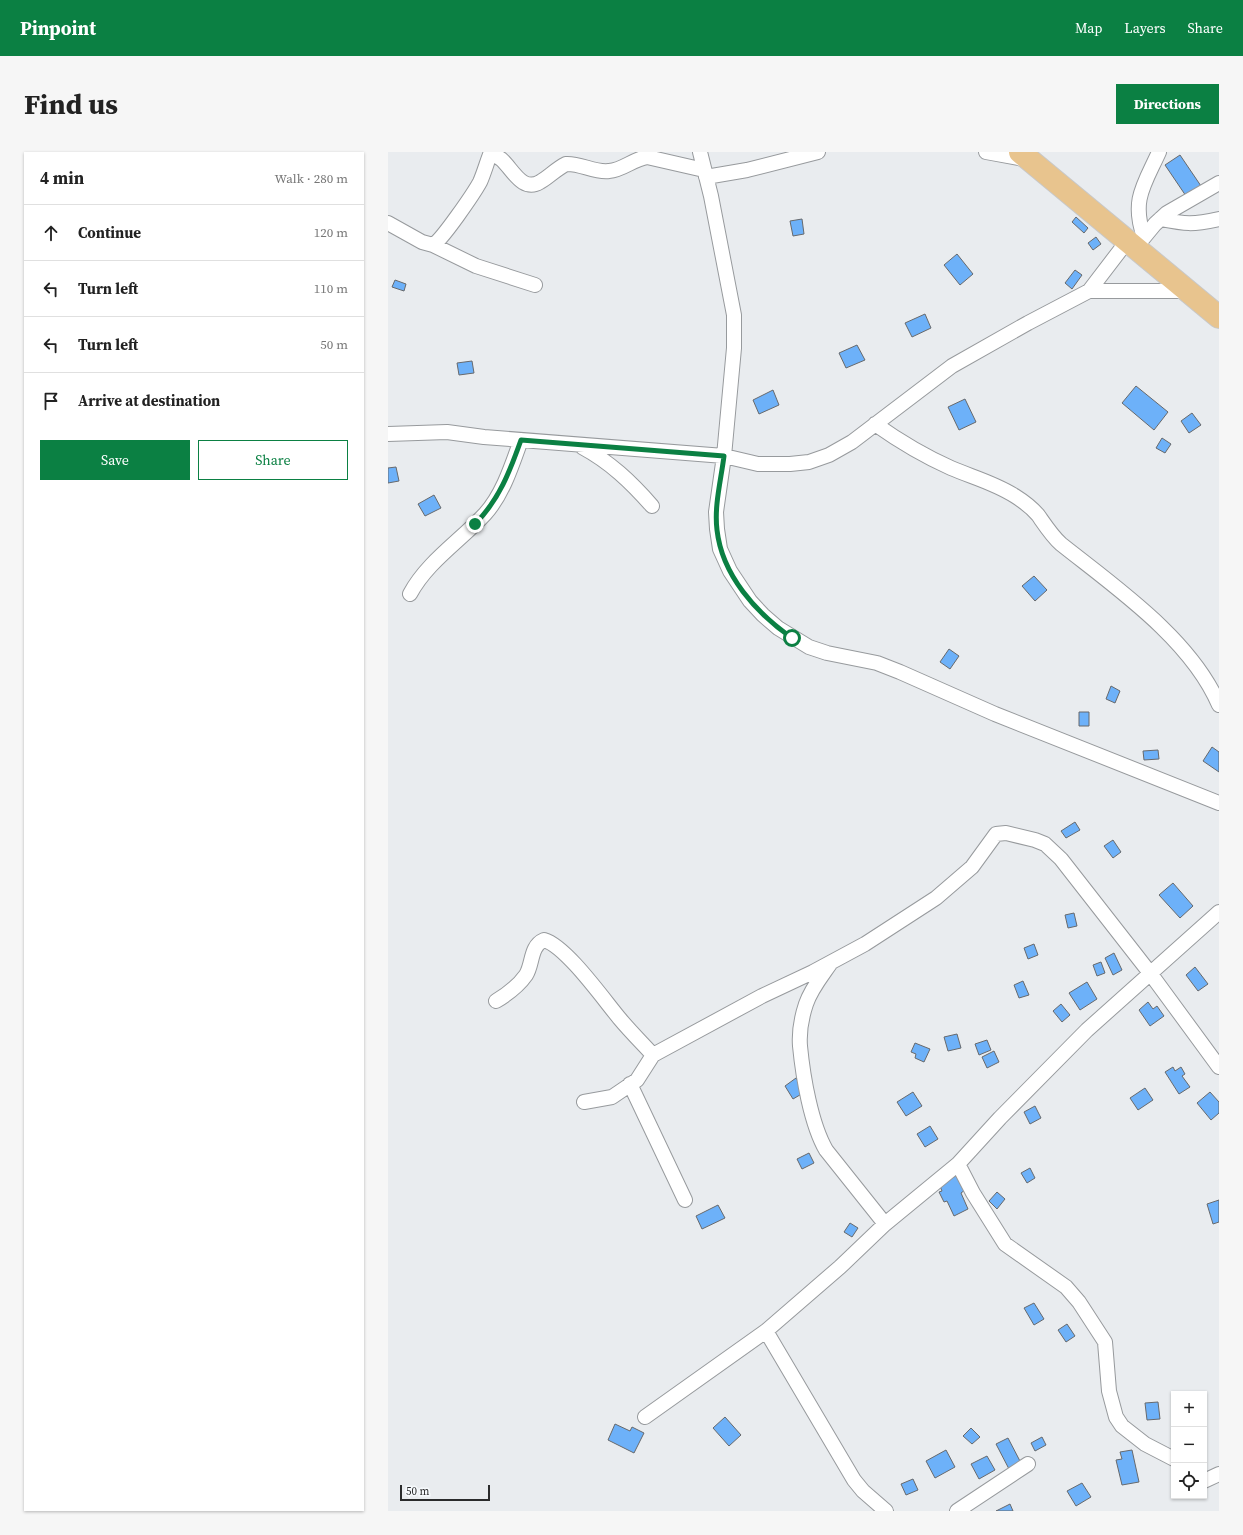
<!DOCTYPE html>
<meta charset="utf-8">
<style>
:root{--surface:#fff;--page:#f6f6f6;--text:#222;--muted:#767676;--line:#e0e0e0;--accent:#0b8043}
body{margin:0;font-family:"Source Serif 4",serif;background:var(--page);color:var(--text)}
.controls{position:absolute;right:12px;bottom:12px;display:grid;overflow:hidden;border-radius:0px;box-shadow:0 1px 3px #0004}
.controls button{width:36px;height:36px;display:grid;place-items:center;padding:0;border:0;border-bottom:1px solid var(--line);background:var(--surface);color:var(--text);font:20px sans-serif}
.scale{position:absolute;left:12px;bottom:10px;width:90px;box-sizing:border-box;padding-left:4px;border:2px solid #2a2b2c;border-top:0;font-size:11px;line-height:14px;white-space:nowrap;color:#2a2b2c;-webkit-text-stroke:3px #f6f9fc;paint-order:stroke}
.stop{position:absolute;width:12px;height:12px;margin:-9px;border:3px solid #0b8043;border-radius:50%;background:#fff}
.stop.end{background:#0b8043;border-color:#fff;box-shadow:0 1px 4px #0008}
.list{margin:0;padding:0;list-style:none}
h2{display:flex;justify-content:space-between;align-items:center;height:52px;margin:0;padding:0 16px;font-size:17px}
h2 small{font-size:13px;font-weight:400;color:var(--muted)}
.list li{display:grid;grid-template-columns:26px 1fr auto;gap:12px;align-items:center;box-sizing:border-box;height:56px;padding:0 16px;border-top:1px solid var(--line)}
.list b{display:block;font-size:15px;white-space:nowrap}
.list em{font-size:13px;font-style:normal;color:var(--muted)}
.actions{display:flex;gap:8px;padding:12px 16px}
.actions a{flex:1;padding:9px 0;border:1px solid var(--accent);border-radius:0px;text-align:center;font-size:14px;color:var(--accent)}
.actions .main{background:var(--accent);color:#fff}
.icon{flex:none;width:22px;height:22px;fill:none;stroke:currentColor;stroke-width:2;stroke-linecap:round;stroke-linejoin:round}
.map{position:relative;flex:none;width:831px;height:1359px;overflow:hidden;border-radius:0px}
header{display:flex;align-items:center;gap:24px;box-sizing:border-box;height:56px;padding:0 20px;background:var(--accent);color:#fff}
header strong{font-size:19px}
nav{display:flex;gap:22px;margin-inline-start:auto;font-size:14px}
.intro{display:flex;align-items:center;justify-content:space-between;box-sizing:border-box;height:96px;padding:0 24px}
h1{margin:0;font-size:28px}
.button{padding:10px 18px;border-radius:0px;background:var(--accent);color:#fff;font-size:14px;font-weight:700}
main{display:flex;gap:24px;padding:0 24px}
aside{flex:1;background:var(--surface);border-radius:0px;box-shadow:0 1px 3px #0004}
.map>svg:first-child{display:block}
.building{fill:#6db1f9;stroke:#67696c}
.lines{fill:none;stroke-linecap:round;stroke-linejoin:round}
.street-casing{stroke:#979a9d;stroke-width:16}
.primary-casing{stroke:#c8c8c8;stroke-width:24}
.street{stroke:#fff;stroke-width:14}
.primary{stroke:#e8c48e;stroke-width:22}
.route{stroke:#0b8043;stroke-width:5}
</style>
<header>
<strong>Pinpoint</strong>
<nav><a>Map</a><a>Layers</a><a>Share</a></nav>
</header>
<div class="intro"><h1>Find us</h1><a class="button">Directions</a></div>
<main>
<aside>
<h2>4 min<small>Walk · 280 m</small></h2>
<ul class="list">
<li><svg class="icon" aria-label="ahead" viewBox="0 0 24 24"><path d="M12 20V5M6 11l6-6 6 6"/></svg><div><b>Continue</b></div><em>120 m</em></li>
<li><svg class="icon" aria-label="left" viewBox="0 0 24 24"><path d="M17 20v-9H6M10 6l-5 5 5 5"/></svg><div><b>Turn left</b></div><em>110 m</em></li>
<li><svg class="icon" aria-label="left" viewBox="0 0 24 24"><path d="M17 20v-9H6M10 6l-5 5 5 5"/></svg><div><b>Turn left</b></div><em>50 m</em></li>
<li><svg class="icon" aria-label="arrive" viewBox="0 0 24 24"><path d="M6 21V4h12l-3 4 3 4H6"/></svg><div><b>Arrive at destination</b></div></li>
</ul>
<div class="actions"><a class="main">Save</a><a>Share</a></div>
</aside>
<div class="map">
<svg width="831" height="1359" viewBox="0 0 831 1359">
<rect width="100%" height="100%" fill="#e9ecef"/>
<path class="building" d="M792,3L813,34L798,44L777,13Z
M688,65L700,76L696,81L684,70Z
M414,67L416,82L405,84L402,69Z
M708,85L713,92L705,98L700,91Z
M569,102L585,122L572,133L556,113Z
M687,118L694,123L684,137L677,131Z
M7,128L18,132L16,139L4,135Z
M537,162L543,176L524,185L517,171Z
M469,193L477,208L458,216L451,201Z
M84,209L86,221L71,223L69,211Z
M748,234L780,260L766,278L734,251Z
M385,238L391,253L371,262L365,248Z
M577,247L588,270L571,278L560,255Z
M804,261L813,273L801,281L793,269Z
M774,286L783,292L777,301L768,296Z
M8,315L11,329L0,331V316Z
M46,343L53,356L37,364L30,352Z
M646,424L659,438L647,449L634,434Z
M561,497L571,504L562,517L552,510Z
M723,534L732,539L727,551L718,547Z
M691,560H701V574H691Z
M824,595L831,600V620L815,609Z
M770,598L771,607L756,608L755,599Z
M687,670L692,678L678,686L673,679Z
M725,688L733,700L725,706L716,694Z
M785,731L805,754L792,766L771,743Z
M686,761L689,774L680,776L677,763Z
M646,792L650,803L640,807L636,796Z
M726,801L734,818L725,823L717,806Z
M713,810L717,821L709,824L705,813Z
M807,815L820,832L810,839L798,823Z
M635,829L641,843L631,846L626,833Z
M699,830L709,847L692,858L681,841Z
M760,850L765,857L769,854L776,864L762,874L751,858Z
M673,852L682,863L674,870L665,859Z
M569,882L573,896L560,899L556,885Z
M599,888L603,898L591,903L587,892Z
M527,891L542,897L536,910L527,906L528,902L523,900Z
M606,899L611,910L599,916L594,905Z
M785,915L787,919L793,915L797,922L794,924L802,935L791,942L777,920Z
M408,926L417,940L405,947L397,934Z
M757,936L765,948L750,958L742,946Z
M525,940L534,954L518,964L509,950Z
M822,940L831,950V961L823,968L809,951Z
M647,954L653,966L642,972L636,960Z
M542,974L550,987L537,995L529,982Z
M421,1001L426,1011L414,1017L409,1007Z
M642,1016L647,1026L639,1031L633,1021Z
M570,1023L577,1038L573,1041L580,1057L566,1064L559,1049L556,1050L551,1040L554,1039L551,1032Z
M609,1040L617,1047L609,1057L601,1049Z
M831,1048V1070L825,1072L819,1052Z
M330,1053L337,1066L314,1077L308,1064Z
M462,1071L470,1076L464,1085L456,1080Z
M646,1151L656,1167L646,1173L636,1156Z
M679,1172L687,1184L678,1190L670,1178Z
M770,1250L772,1267L759,1268L757,1251Z
M337,1265L353,1283L341,1294L325,1276Z
M227,1272L242,1279L244,1275L256,1281L246,1301L220,1288Z
M583,1276L592,1285L584,1292L575,1284Z
M654,1285L658,1293L647,1299L643,1291Z
M620,1286L633,1311L621,1317L608,1292Z
M558,1298L567,1315L547,1326L538,1309Z
M744,1298L751,1330L734,1333L728,1308L734,1307L732,1300Z
M599,1304L607,1318L591,1327L583,1312Z
M525,1327L530,1338L518,1343L513,1332Z
M694,1331L703,1345L688,1354L679,1339Z
M622,1352L625,1359H608Z"/>
<g class="lines">
<defs>
<path id="street" d="M103,0C106,3 110,5 113,7C124,16 134,41 152,30C161,25 168,17 178,12C192,11 207,21 221,19C235,18 245,7 259,5L316,18
M312,0L323,44L346,163V196L336,304L328,360L329,377L332,397L342,419L362,449L375,463L390,476L421,495L439,501L489,511L512,520L607,562L831,651
M598,0L641,8
M318,25L359,18L430,0
M772,67C798,72 804,73 831,67
M0,71L34,90L45,93L88,114L147,133
M756,85C743,48 756,33 771,0
M45,93C54,88 86,41 92,30C96,21 99,10 103,0
M748,95L767,72L779,61L831,31
M701,139H799
M487,272C511,289 536,304 563,316C584,325 607,331 627,344C635,349 644,356 650,363C657,373 664,384 673,392C727,435 803,487 831,553
M0,282L59,280L96,285L336,304L370,312H402L421,310L441,303L464,290L564,214L640,171L701,139L740,88
M194,295C222,310 243,330 264,354
M22,442C39,410 72,389 97,362C115,342 124,313 133,288
M442,812C433,825 423,837 418,852C414,864 411,881 412,894C415,925 423,972 438,998L497,1072
M108,849C118,843 131,833 138,823C145,812 142,794 156,788C178,794 216,848 232,867C242,879 254,891 265,903
M242,932L297,1048
M196,950L224,945L249,928L265,903L374,844L425,820L477,792L548,746L584,715L608,682L618,681L647,688L657,692L673,707L762,821L831,915
M570,1012L585,1041L617,1092L678,1135L691,1150L717,1190L721,1239L728,1265L734,1274L757,1292L786,1307
M378,1179L466,1328L475,1339L498,1359
M257,1265L378,1179L452,1115L497,1072L570,1012L612,966L699,878L831,760
M816,1329L831,1322
M569,1359L640,1312"/>
<path id="primary" d="M632,0L831,165"/>
</defs>
<use href="#street" class="street-casing"/>
<use href="#primary" class="primary-casing"/>
<use href="#street" class="street"/>
<use href="#primary" class="primary"/>
</g>
<g class="lines">
<path class="route" d="M87,372C111,348 122,319 133,288L336,304C333,328 326,354 329,378C334,423 368,461 404,486"/>
</g>
</svg>
<div class="controls">
<button>+</button>
<button>−</button>
<button><svg class="icon" aria-label="locate" viewBox="0 0 24 24"><circle cx="12" cy="12" r="6"/><path d="M12 2v4M12 18v4M2 12h4M18 12h4"/></svg></button>
</div>
<div class="scale">50 m</div>
<div class="stop" style="left:404px;top:486px"></div>
<div class="stop end" style="left:87px;top:372px"></div>
</div>
</main>
